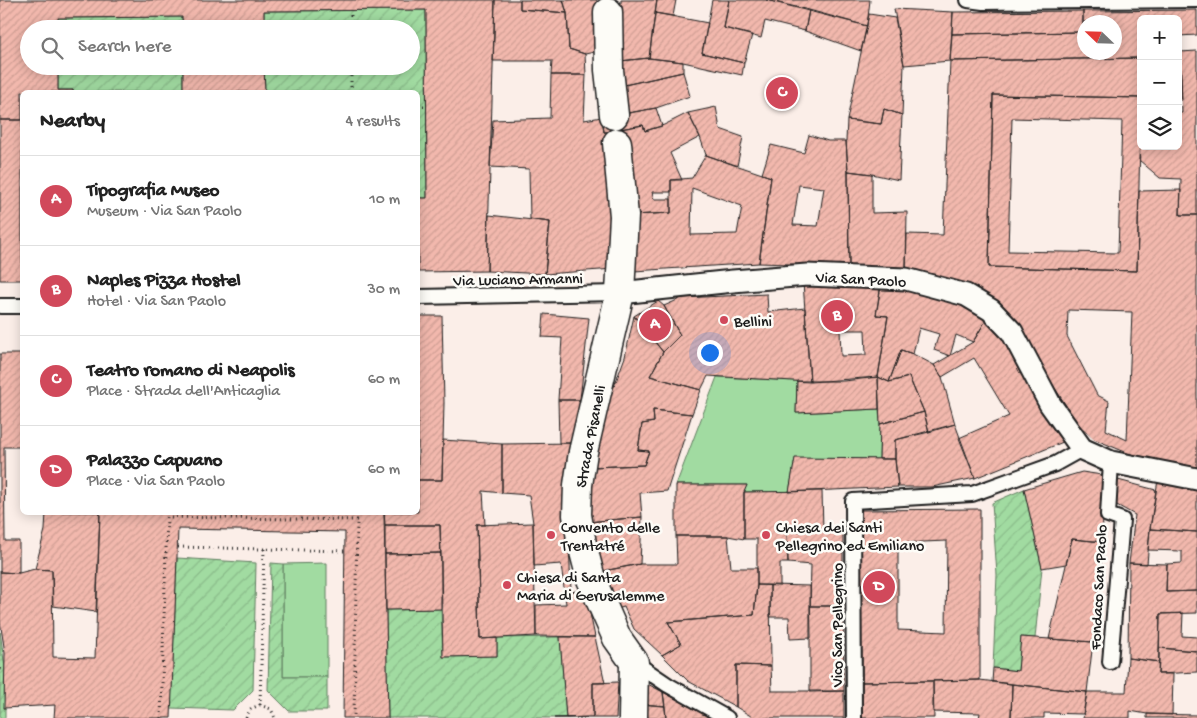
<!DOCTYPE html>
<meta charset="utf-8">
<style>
:root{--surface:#fff;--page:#f6f6f6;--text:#222;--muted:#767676;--line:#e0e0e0;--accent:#d1495b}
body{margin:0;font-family:"Gochi Hand",sans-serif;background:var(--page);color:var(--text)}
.controls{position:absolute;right:15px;top:15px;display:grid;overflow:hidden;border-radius:8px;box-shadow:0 2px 12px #0003}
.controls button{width:45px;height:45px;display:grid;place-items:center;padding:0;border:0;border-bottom:1px solid var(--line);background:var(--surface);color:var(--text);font:25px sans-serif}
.compass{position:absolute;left:1077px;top:15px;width:45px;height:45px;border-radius:50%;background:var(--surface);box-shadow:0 2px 12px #0003;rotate:293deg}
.you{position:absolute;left:709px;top:352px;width:18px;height:18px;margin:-12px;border:4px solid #fff;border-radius:50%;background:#1a73e8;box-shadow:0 0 0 8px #1a73e833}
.badge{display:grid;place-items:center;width:32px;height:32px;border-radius:50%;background:var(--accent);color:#fff;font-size:16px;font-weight:700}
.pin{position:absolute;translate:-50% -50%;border:2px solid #fff;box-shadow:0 1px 5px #0006}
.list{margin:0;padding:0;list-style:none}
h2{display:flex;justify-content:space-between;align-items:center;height:65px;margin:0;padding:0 20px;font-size:21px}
h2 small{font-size:16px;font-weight:400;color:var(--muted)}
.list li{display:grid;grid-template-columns:32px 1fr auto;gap:15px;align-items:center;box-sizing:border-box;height:90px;padding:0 20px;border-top:1px solid var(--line)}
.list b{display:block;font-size:19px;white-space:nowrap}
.list p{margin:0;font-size:16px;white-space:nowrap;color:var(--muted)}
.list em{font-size:16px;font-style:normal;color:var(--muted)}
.icon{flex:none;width:28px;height:28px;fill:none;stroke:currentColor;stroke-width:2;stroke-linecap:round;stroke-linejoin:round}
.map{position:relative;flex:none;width:1197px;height:718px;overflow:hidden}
.search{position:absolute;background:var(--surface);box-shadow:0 2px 12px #0003;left:20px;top:20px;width:400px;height:55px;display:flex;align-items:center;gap:12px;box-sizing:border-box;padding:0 18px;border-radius:28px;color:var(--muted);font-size:19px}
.panel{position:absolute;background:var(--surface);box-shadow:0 2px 12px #0003;left:20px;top:90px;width:400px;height:425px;border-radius:8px}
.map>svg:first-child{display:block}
.park{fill:#a1dba1;stroke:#5e7c5e}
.garden{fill:url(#garden-furrows);stroke:#5e7c5e}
.building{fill:url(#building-hatch);stroke:#1c1c1c;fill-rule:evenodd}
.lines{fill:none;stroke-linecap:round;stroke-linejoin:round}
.service-casing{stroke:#1c1c1c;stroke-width:18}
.pedestrian-casing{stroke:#1c1c1c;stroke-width:25}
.minor-casing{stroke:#1c1c1c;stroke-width:31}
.path{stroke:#1c1c1c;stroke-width:3;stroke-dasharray:1 4;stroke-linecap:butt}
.service{stroke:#fdfcf7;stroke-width:14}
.pedestrian{stroke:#fdfcf7;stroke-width:21}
.minor{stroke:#fdfcf7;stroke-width:28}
.poi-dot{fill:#d1495b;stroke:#fdfcf7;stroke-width:2}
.labels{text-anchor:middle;stroke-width:5;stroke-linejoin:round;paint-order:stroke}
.street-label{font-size:16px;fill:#1c1c1c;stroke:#fdfcf7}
.poi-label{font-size:16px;fill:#1c1c1c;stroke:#fdfcf7;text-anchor:start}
</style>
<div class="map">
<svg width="1197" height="718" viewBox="0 0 1197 718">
<defs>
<pattern id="garden-furrows" width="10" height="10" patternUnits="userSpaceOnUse" patternTransform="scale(1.25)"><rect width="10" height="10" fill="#a1dba1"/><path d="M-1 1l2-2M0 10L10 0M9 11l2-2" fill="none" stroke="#8abb8a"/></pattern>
<pattern id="building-hatch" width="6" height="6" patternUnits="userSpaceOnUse" patternTransform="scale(1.25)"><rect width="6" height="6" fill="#f2b8ad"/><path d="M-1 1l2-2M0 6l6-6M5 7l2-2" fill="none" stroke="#cf9e94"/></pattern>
</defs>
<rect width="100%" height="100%" fill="#fbeee8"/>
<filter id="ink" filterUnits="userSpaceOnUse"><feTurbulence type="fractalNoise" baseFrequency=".02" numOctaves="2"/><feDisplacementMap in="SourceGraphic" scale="10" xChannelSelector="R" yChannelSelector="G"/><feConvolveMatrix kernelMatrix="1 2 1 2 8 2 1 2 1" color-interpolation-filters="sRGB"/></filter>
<g filter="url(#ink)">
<path class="park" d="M717,377L797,381L796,413L879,409L880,424L879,459H795L789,492H744L747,485H676Z
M327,563V677H283V564Z"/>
<path class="garden" d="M426,10L427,198H418V92H265L264,66H411V29H264V11Z
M182,17L183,29H58V18Z
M58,66H183V92H73V90H58Z
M1024,489L1042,568L1035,638L1021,637L1018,671L993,668L997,575L992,503Z
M177,558L256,563L253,690L233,710L171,708Z
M271,563L283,564V677H327V711H289L268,690Z
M441,609L443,657L497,656V638L560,637L566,718H388L386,610Z
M0,632L5,668V718H0Z"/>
<path class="building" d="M0,0H495L487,271L418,272V198H427L426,10L264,11V29H183L182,17L58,18V29H29V66H58V90H73V92H22V120H0Z
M495,0H520V9L567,13L569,49L585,54L586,75H551L552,61H493Z
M520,0H563L567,13L520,9Z
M563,0H597L596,10L599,51L585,54L569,49L567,13Z
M621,0H657L649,58L620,61Z
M657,0H676L673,16L655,13Z
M712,0H729L724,28L752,35L744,63L702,53Z
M729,0H766L809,10L805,31L765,21L761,38L724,28Z
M766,0H870L867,26Z
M894,9L953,12L950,61L904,65Z
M809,10L867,26L861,51L805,31Z
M1197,10V35L1178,36V19H1141V58L950,61L952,34L1083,32V11ZM1084,22H1114V52H1084Z
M1083,11V32L952,34L953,12Z
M655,13L708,23L702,53L744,63L742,75L683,62L649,58Z
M869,14L895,18L904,65L902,115L884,109L881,124L847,120Z
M1197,51V215H1180L1181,179L1160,178L1139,160L1140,129L1141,146H1178V113H1182L1180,52Z
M649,58L683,62V72L620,86V61Z
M1141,58V98L993,95L989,267L1137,271L1139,191L1181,190L1180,215H1197V468L1130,454L1094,439L1077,423L1010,317L977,288L942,277L906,268L907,234L943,235L950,61ZM1068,310L1132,312L1127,440L1106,430L1109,401L1097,395L1067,336Z
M1178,60H1180L1182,100H1178Z
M183,66H264L265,92H183Z
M683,72L690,96L656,108L622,114L620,86Z
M551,75H586L584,120L602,117L604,132H610L614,269L545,274L550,222L530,219L529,169L490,167L493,120L550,118Z
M993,95L1141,98L1137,271L989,267ZM1012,118L1122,121L1118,253L1008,251Z
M716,107L720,129L743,137L737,166L706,155L700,137L688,113Z
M656,108L662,126L645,131L643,125L620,129L618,115Z
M884,109L902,115L899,180L872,174L848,171L846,141L847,120L881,124Z
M688,113L700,137L670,153L682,180H671V192H652L654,199H671V213L633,215L620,129L643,125L645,131L664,125Z
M618,115L623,143L610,132H604L602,117Z
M0,120H22V280H0Z
M809,135L828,141H846L848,171L849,266L759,263L771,177L762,174L771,145L804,153ZM799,185L824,188L818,226L793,225Z
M706,155L771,177L759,263L634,271L633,215L671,213V180L692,178ZM692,188L742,206L737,234L691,235Z
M848,171L872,174V213L907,212L906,268L849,266Z
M489,215L550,222L545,274L487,271Z
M803,282L881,285L876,315L888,316L878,377L810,382ZM840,330H865L866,355L841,356Z
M881,285L917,288L962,301L986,320L973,342L956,335L950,356L934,350L939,334L919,328L913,354L901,350L889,382L878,377L888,316L876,315Z
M767,294L768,312L805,308L810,382L708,376L701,390L650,376L663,352L680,335L664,306L682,298Z
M658,301L664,306L680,335L663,352L634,316Z
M544,314L589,318L580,400H558L562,338L542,337Z
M418,316H442L444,403L442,480H418Z
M634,316L663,352L650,376L701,390L692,414L653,410L654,422L642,424L638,450L649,451L644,465L591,467L605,411L625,357Z
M986,320L1005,337L1063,442L975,478L959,438L1009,416L974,358L942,377L934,365L973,342Z
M901,350L913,354L934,365L942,377L955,424L929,432L924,412L909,377L889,382Z
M0,354H22V447H4L5,541H19V573L0,572Z
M878,377L879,409L796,413L797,381H844Z
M878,377L889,382L909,377L924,412L880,424Z
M558,400H580L575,443H559Z
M653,410L692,414L667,491L640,493L642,517L588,522L591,467L644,465L649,451L638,450L642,424L654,422Z
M924,412L929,432L895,440V459H879L880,424Z
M955,424L975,478L932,487H898L895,459V440Z
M443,440L502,444V493L483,491L485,525H477L480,639L497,638V656L443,657L440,525H385L384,512H418V480H442Z
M575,443L567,487L571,592L585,589L595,637L536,636V605L566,604L561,564L534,566L533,523L529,495L502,493V444Z
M795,458L895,459L898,487L789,492Z
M1082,472L1102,475L1103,542L1072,539L1066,564L1042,568L1024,489Z
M1118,480L1156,490L1150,529L1147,564L1129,563L1135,515L1115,504Z
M1158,480L1197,489V532L1150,529Z
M676,485H747L744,492V539L728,536H676Z
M822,491L823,531H787L788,563H780V586L757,585V539H744V492Z
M980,509V680L862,682L861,510ZM947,541L946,632L898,630V543Z
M46,512H100L96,612L53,606L52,570L35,569L45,530Z
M100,512H384L388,718H343L345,532L178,529L171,718H54L55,705L4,708L5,653L0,621V572L19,573L35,569L52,570L53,657L95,658Z
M642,517L640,564L598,572L588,522Z
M533,523L536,636L480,639L477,525Z
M385,525H440L441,553L385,554Z
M1150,529L1197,532V591L1166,592L1167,564L1182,563V551L1148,550Z
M787,531H823L843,533V606H810L811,565L788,563Z
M676,536H728L731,568H757V585L754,615L668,622L681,644L662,655L634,629L624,607L613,610L598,572L640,564H677Z
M1072,539L1103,542L1093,642L1049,639Z
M441,553V609L386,610L385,554Z
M1129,563L1167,564L1166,592L1197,591V613L1160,614L1159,662L1128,658Z
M757,585H770L771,666L736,665V707L688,681L662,655L681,644L668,622L754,615Z
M770,585L810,586L811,638L790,639L789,617H770Z
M810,606H843L844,691L810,692Z
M1183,613L1182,636L1197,637V651L1159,648L1160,614Z
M560,637H595L605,683H593V717L566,718Z
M1021,637L1093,642L1087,692L992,682L993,668L1018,671Z
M1159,648L1197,651V672L1158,674Z
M1128,658L1159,662L1158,674H1173L1172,715L1147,714L1130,711V718H1083L1087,692H1126Z
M736,665L771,666L772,691H844V718H754L736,707Z
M640,680L663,692L665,706L641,704Z
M980,680L1012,684L1011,718H979L980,713L933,712V681Z
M933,681L934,718H862V682Z
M618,682L616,718H554L593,717V683Z
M1012,684L1087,692L1083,714L1044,713V718H1011Z
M663,692L713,718H666Z
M641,704L665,706L666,718H641Z
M1147,714L1197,715V718H1147Z"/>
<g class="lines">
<defs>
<path id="service" d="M968,0L983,2L1197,0
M418,297L620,293
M0,306H22
M634,662L668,685L727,718
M1110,662L1122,520L1108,515L1111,462
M854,718L853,501L972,494L1055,464L1082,449"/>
<path id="pedestrian" d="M620,293L733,281L807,275L906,279L966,295L991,310L1012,332L1050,404L1082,449L1111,462L1197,479"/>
<path id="minor" d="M608,12L609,70L614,115
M617,143L624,216L620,293L583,452L578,485L577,515L582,544L591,579L617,638L634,662L633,718"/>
</defs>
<use href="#service" class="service-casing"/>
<use href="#pedestrian" class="pedestrian-casing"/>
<use href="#minor" class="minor-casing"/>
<path class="path" d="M351,10V29
M351,66V92
M418,106H427
M178,547L345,551
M0,668H5
M260,705L264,549
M161,718L167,517L357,520L354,718
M246,718L250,709L260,705L271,709L275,718"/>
<use href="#service" class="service"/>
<use href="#pedestrian" class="pedestrian"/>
<use href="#minor" class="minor"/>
</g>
</g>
<g class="poi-dot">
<circle cx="724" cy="320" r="5"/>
<circle cx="551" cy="535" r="5"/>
<circle cx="766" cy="535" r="5"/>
<circle cx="507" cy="585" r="5"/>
</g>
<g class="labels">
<g class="street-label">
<text transform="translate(518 278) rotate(-1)" y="6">Via Luciano Armanni</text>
<text transform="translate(861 278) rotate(3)" y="6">Via San Paolo</text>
<text transform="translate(589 436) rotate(-79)" y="6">Strada Pisanelli</text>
<text transform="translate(1097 587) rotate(-87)" y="6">Fondaco San Paolo</text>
<text transform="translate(836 625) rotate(-90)" y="6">Vico San Pellegrino</text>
</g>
<g class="poi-label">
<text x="734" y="326">Bellini</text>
<text x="561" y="532">Convento delle<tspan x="561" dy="18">Trentatré</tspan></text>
<text x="776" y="532">Chiesa dei Santi<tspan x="776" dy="18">Pellegrino ed Emiliano</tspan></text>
<text x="517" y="582">Chiesa di Santa<tspan x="517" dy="18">Maria di Gerusalemme</tspan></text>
</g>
</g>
</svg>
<div class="controls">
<button>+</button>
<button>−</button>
<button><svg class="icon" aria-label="layers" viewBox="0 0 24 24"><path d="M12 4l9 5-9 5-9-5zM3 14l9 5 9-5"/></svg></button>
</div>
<svg class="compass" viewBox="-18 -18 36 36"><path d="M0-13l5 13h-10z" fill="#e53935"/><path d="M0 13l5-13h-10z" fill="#767676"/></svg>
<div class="you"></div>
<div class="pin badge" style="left:655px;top:325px">A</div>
<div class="pin badge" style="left:837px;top:316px">B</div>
<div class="pin badge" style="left:782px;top:93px">C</div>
<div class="pin badge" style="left:879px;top:587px">D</div>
<div class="search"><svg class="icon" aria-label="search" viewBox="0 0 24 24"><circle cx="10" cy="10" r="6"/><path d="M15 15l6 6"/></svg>Search here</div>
<section class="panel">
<h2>Nearby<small>4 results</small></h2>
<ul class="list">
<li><span class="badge">A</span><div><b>Tipografia Museo</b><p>Museum · Via San Paolo</p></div><em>10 m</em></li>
<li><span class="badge">B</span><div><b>Naples Pizza Hostel</b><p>Hotel · Via San Paolo</p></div><em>30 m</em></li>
<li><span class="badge">C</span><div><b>Teatro romano di Neapolis</b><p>Place · Strada dell'Anticaglia</p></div><em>60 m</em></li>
<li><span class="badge">D</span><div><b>Palazzo Capuano</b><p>Place · Via San Paolo</p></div><em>60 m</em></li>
</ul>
</section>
</div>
